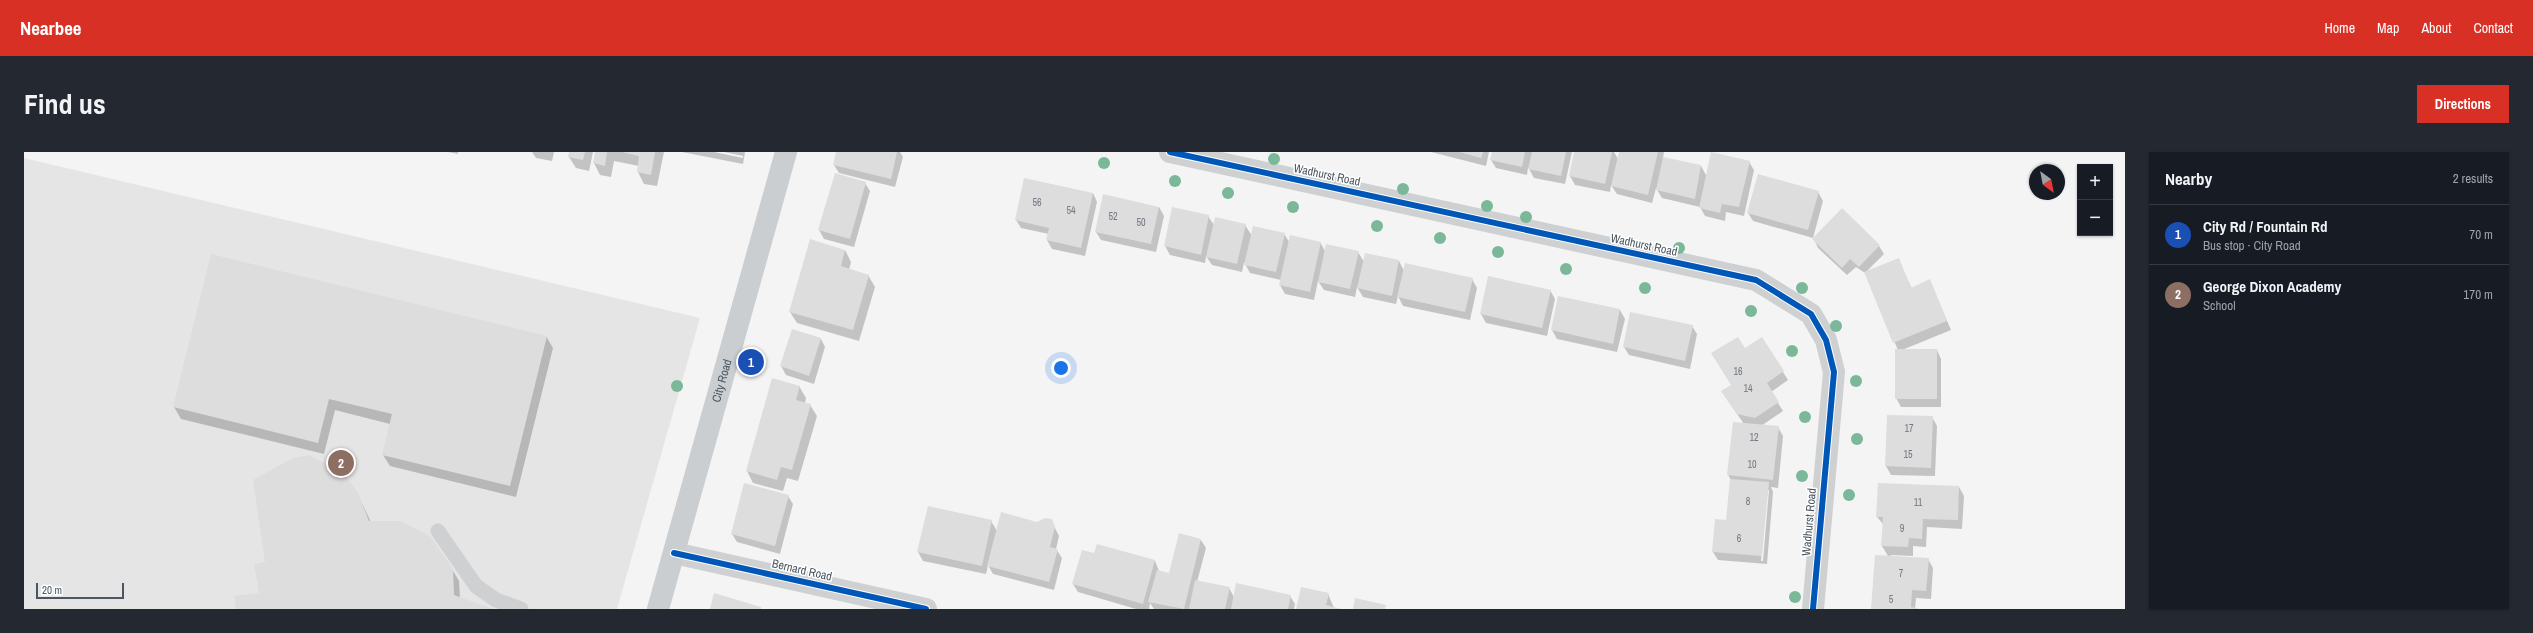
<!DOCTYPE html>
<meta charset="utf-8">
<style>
:root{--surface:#171b24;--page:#242831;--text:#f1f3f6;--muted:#9ea1a6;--line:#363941;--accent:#d93025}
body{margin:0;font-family:"Archivo Narrow",sans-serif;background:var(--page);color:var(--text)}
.controls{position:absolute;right:12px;top:12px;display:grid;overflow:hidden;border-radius:0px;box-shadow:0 1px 3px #0004}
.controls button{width:36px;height:36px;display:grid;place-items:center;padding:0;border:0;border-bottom:1px solid var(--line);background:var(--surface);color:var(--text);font:20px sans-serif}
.compass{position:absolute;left:2005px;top:12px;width:36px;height:36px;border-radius:50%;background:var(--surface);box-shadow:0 1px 3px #0004;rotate:148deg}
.scale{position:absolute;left:12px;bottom:10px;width:88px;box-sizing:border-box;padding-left:4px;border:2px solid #4a5661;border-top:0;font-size:11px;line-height:14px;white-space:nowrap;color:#4a5661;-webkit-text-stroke:3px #fff;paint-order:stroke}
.you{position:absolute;left:1037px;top:216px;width:14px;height:14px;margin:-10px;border:3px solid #fff;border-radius:50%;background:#1a73e8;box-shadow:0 0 0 6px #1a73e833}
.badge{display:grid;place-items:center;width:26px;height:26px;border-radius:50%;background:var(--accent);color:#fff;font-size:13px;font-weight:700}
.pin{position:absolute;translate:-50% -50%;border:2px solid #fff;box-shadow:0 1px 4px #0006}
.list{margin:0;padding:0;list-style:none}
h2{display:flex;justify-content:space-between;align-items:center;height:52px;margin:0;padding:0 16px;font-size:17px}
h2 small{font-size:13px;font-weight:400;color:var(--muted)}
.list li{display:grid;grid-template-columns:26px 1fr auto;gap:12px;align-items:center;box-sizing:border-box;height:60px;padding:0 16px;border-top:1px solid var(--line)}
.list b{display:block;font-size:15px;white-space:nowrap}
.list p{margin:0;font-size:13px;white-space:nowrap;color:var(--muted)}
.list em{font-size:13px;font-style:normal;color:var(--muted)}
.map{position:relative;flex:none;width:2101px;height:457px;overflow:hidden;border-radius:0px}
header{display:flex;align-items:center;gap:24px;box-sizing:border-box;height:56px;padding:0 20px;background:var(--accent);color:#fff}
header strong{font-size:19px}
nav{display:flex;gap:22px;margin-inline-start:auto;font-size:14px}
.intro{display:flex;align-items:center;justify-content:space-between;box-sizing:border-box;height:96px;padding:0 24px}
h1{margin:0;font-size:28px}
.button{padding:10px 18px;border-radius:0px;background:var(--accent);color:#fff;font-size:14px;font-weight:700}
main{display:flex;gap:24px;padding:0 24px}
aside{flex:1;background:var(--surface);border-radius:0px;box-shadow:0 1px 3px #0004}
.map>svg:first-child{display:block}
.education{fill:#e6e5e6}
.shadow{fill:#0003;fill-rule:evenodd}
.building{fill:#ddddde}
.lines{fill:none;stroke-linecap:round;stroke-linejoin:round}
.service{stroke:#ced0d2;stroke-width:15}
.minor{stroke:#ced0d2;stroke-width:22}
.primary{stroke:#caced1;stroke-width:22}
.cycleway-casing{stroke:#fff;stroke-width:8}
.cycleway{stroke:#0057b8;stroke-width:6}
.tree{fill:#7ab899}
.labels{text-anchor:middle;stroke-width:3;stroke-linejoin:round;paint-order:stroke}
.number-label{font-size:10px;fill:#707881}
.street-label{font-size:12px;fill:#4a5661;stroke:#fff}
</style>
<header>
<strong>Nearbee</strong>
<nav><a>Home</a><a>Map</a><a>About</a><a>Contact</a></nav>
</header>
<div class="intro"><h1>Find us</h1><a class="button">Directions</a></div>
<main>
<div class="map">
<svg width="2101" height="457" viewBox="0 0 2101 457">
<rect width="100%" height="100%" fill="#f4f4f4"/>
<path class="education" d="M0,6L676,166L593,457H0Z"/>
<path class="shadow" d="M424,0H434V2Z
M508,0H530L528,9L512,6Z
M546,0H569L565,19L552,16L545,5Z
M572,0H640L633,34L620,32L614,20L615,14L590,9L587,25L576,23L570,11Z
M658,0H690L719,6V4L700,0H721L719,12Z
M813,0H876L879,5L871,35L815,21L810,13Z
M1407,0H1465L1462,14Z
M1469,0H1548L1541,32L1510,26L1504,15L1503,23L1472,16L1467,8Z
M1551,0H1590L1594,7L1596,0H1640L1639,6L1677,14L1683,25L1725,10L1730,18L1720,64L1702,60L1701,69L1681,64L1676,55L1638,46L1632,36L1628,51L1593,42L1587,33L1586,40L1551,33L1546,24Z
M841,31L846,39L830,95L800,87L795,78Z
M1794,40L1799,49L1789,86L1729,69L1724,61Z
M1069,41L1073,50L1061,104L1028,97L1023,88L1025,82L997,76L992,68Z
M1135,55L1140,64L1132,100L1077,88L1072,80Z
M1149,56L1184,64L1190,73H1221L1228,84L1260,82L1266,91L1296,90L1301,99L1334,100L1340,110L1375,109L1380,119L1448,127L1453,136L1446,168L1379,154L1374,144L1372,152L1339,145L1333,135L1331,145L1300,138L1294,129L1290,148L1261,142L1256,133L1257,128L1226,121L1220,110L1218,120L1188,113L1182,104L1181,111L1146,103L1141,94Z
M1790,87L1855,94L1860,102L1842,120L1874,107L1888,137L1906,129L1927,178L1878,198H1913L1917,207V255H1877L1872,246L1874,198L1841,121L1832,115L1823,123L1794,96Z
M821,98L827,110L825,118L844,123L851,135L835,189L773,171L766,160Z
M1526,138L1531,147L1523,184L1462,171L1457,162Z
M1535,145L1596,158L1601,167L1593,200L1533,187L1528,178Z
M1668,174L1673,182L1666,217L1605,203L1600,195Z
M522,184L529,196L492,345L366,314L359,303L366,272L311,258L300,302L157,267L150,255Z
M797,187L801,195L790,232L762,223L757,214Z
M1738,187L1764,228L1747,240L1759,259L1737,274L1754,275L1759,284L1754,336L1747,335L1749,340L1743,412L1694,408L1689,400L1703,369L1707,328L1704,323L1720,272L1698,240L1708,233L1721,197ZM1743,338H1745L1739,409H1737Z
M775,234L782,246L781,251L786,253L793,264L774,329L763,326L759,339L729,331L723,319Z
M1864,264L1908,265L1913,274L1911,324L1867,323L1862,314Z
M1935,335L1940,344L1938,377L1903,375L1902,395L1889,394V404L1867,403V405L1904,407L1909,416L1907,447L1892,446L1891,457H1898H1848L1864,404L1858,394L1860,373L1853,365Z
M332,339L347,370L428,417L435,429L436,446L467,457H213L236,441L242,411Z
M764,344L769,352L756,402L713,390L708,382Z
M1027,368L1035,384L1032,397L1038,406L1030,438L969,422L964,413L962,422L899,409L894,400L967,369L973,379Z
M1177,388L1182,396L1173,430L1205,436L1210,445L1266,444L1271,452L1270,457H1130L1126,451L1125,457H1112L1054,440L1049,432L1071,402L1131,409L1135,419L1146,422Z
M1304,442L1310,456L1316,457H1273Z"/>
<path class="building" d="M545,0H561L559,8L544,5Z
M571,0H583L581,14L569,11Z
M598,0H631L627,23L613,20L615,4Z
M812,0H873L867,27L809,13Z
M1435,0H1459L1457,6Z
M1468,0H1501L1498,15L1466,8Z
M1508,0H1542L1537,24L1504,17Z
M1550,0H1588L1581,32L1545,24Z
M1595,0H1634L1624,43L1587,34Z
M1687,0L1726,9L1715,55L1698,52L1696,61L1675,56Z
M1639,5L1677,13L1671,47L1632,38Z
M811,21L842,30L826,87L794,78Z
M1734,22L1795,39L1784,78L1723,61Z
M1000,26L1069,41L1057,96L1022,88L1025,76L991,68Z
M1079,42L1135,55L1127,92L1071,80Z
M1148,55L1185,63L1177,103L1140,94Z
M1818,56L1856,93L1835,115L1826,107L1818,116L1788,87Z
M1191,65L1222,72L1213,112L1182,105Z
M1229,74L1261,81L1252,120L1220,113Z
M1266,83L1297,90L1286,140L1255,133Z
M786,87L821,98L817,114L845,123L829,178L765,160Z
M1302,92L1335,99L1326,137L1294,130Z
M1341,101L1375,108L1368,144L1333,136Z
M187,102L523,184L486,334L358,303L368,262L305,247L294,291L149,255Z
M1875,106L1887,136L1906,127L1923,169L1869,191L1840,120Z
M1381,111L1449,126L1441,160L1373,145Z
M1464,124L1527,138L1518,176L1456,162Z
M1534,144L1596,157L1589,192L1527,178Z
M1606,160L1669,173L1661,209L1599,195Z
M768,177L797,186L785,224L756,214Z
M1714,185L1721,196L1738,185L1760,219L1743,231L1755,250L1731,266L1713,262L1697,239L1707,233L1687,201Z
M1871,197H1913V247H1871Z
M748,226L776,234L772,248L787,252L768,318L757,315L753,328L722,319Z
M1863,263L1909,264L1907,316L1861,314Z
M1709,270L1755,274L1749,328L1703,323Z
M285,303L319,321L333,339L345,369H376L407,385L429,417L430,443L469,457H212L210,444L235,441L230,412L241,410L229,328L269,306Z
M1706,327L1745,330L1738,404L1688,400L1691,367L1702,368Z
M720,331L765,343L751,394L707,382Z
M1854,331L1935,334L1934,368L1899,367L1898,387L1885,386L1884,395L1857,394L1859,365H1852Z
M904,354L968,368L958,414L893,400Z
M977,360L1013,370L1021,366L1028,367L1031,375L1026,395L1034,397L1025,430L963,414Z
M1155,381L1177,387L1160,457L1124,450L1133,418L1145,421Z
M1073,392L1131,408L1119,452L1048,432L1058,398L1070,401Z
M1851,403L1905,406L1902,439L1888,438L1887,455L1896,457H1847Z
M1171,428L1206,435L1201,457H1165Z
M1212,431L1267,443L1264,457H1207Z
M1277,435L1305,441L1302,453L1317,457H1272Z
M690,441L737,455V457H686Z
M1331,446L1362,453L1361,457H1329Z"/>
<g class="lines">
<path class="service" d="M414,379L452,434L472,448L497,457"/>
<path class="minor" d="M1146,0L1732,128L1787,162L1802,188L1810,220L1789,457
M650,401L902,457"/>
<path class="primary" id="s1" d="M634,457L762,0"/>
<defs>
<path id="cycleway" d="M1146,0L1732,128L1787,162L1802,188L1810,220L1789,457
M650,401L902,457"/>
</defs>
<use href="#cycleway" class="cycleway-casing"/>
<use href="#cycleway" class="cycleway"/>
</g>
<g class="tree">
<circle cx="1250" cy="7" r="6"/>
<circle cx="1080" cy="11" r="6"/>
<circle cx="1151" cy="29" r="6"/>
<circle cx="1379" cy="37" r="6"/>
<circle cx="1204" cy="41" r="6"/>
<circle cx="1463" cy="54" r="6"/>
<circle cx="1269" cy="55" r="6"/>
<circle cx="1502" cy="65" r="6"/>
<circle cx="1353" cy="74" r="6"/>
<circle cx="1416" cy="86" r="6"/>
<circle cx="1655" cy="96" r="6"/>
<circle cx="1474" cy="100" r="6"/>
<circle cx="1542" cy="117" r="6"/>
<circle cx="1621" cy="136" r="6"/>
<circle cx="1778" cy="136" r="6"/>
<circle cx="1727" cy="159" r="6"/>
<circle cx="1812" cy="174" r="6"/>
<circle cx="1768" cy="199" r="6"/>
<circle cx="1832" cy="229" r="6"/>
<circle cx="653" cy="234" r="6"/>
<circle cx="1781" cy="265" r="6"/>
<circle cx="1833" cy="287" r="6"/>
<circle cx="1778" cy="324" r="6"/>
<circle cx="1825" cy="343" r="6"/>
<circle cx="1771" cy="445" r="6"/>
</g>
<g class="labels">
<g class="number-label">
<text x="1013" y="54">56</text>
<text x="1047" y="62">54</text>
<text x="1089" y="68">52</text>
<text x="1117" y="74">50</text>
<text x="1714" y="223">16</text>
<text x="1724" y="240">14</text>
<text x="1885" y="280">17</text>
<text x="1730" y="289">12</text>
<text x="1884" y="306">15</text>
<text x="1728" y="316">10</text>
<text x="1724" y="353">8</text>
<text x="1894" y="354">11</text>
<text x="1878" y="380">9</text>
<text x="1715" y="390">6</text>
<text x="1877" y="425">7</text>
<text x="1867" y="451">5</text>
</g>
<g class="street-label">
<text transform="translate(1303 23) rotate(12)" y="4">Wadhurst Road</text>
<text transform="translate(1620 93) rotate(12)" y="4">Wadhurst Road</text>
<text dy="4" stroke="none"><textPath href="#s1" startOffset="237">City Road</textPath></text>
<text transform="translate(1785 370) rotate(-85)" y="4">Wadhurst Road</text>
<text transform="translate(778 418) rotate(13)" y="4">Bernard Road</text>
</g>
</g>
</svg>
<div class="controls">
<button>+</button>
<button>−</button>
</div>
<svg class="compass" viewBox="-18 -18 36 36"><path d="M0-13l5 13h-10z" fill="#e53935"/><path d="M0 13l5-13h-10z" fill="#9ea1a6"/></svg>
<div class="scale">20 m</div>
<div class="you"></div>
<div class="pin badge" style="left:727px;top:210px;background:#1a4fb4">1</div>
<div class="pin badge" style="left:317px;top:311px;background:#8d6e63">2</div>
</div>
<aside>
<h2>Nearby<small>2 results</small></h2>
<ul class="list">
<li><span class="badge" style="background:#1a4fb4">1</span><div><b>City Rd / Fountain Rd</b><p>Bus stop · City Road</p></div><em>70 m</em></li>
<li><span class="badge" style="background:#8d6e63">2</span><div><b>George Dixon Academy</b><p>School</p></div><em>170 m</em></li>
</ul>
</aside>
</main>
